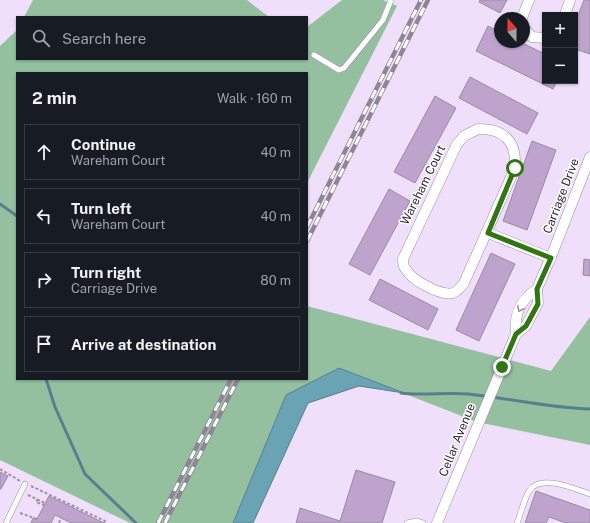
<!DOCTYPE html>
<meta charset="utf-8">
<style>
:root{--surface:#171b24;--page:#242831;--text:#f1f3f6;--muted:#9ea1a6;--line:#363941}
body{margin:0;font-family:"Public Sans",sans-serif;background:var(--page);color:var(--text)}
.controls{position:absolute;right:12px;top:12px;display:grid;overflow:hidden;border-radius:0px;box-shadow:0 1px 3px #0004}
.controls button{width:36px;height:36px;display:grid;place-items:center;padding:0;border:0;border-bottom:1px solid var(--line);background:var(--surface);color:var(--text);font:20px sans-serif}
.compass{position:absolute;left:494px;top:12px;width:36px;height:36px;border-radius:50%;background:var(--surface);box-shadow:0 1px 3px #0004;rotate:340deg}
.stop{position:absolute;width:12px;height:12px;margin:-9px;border:3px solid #327513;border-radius:50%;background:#fff}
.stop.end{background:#327513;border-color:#fff;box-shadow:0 1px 4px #0008}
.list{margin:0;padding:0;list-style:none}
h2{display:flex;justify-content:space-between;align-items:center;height:52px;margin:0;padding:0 16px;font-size:17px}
h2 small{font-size:13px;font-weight:400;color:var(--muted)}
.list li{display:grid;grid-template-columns:26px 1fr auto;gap:12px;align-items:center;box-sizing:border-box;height:56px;margin:0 8px 8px;padding:0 8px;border:1px solid var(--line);border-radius:0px}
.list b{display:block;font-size:15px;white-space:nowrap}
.list p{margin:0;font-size:13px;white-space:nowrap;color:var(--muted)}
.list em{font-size:13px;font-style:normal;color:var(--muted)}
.icon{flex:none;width:22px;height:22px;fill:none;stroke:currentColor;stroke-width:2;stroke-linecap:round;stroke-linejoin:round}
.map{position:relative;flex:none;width:590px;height:523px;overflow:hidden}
.search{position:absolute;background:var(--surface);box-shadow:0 1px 3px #0004;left:16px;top:16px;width:292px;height:44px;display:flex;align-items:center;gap:10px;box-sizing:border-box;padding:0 14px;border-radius:0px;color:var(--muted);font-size:15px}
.panel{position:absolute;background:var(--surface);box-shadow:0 1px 3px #0004;left:16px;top:72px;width:292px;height:308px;border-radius:0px}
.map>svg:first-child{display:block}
.forest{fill:#94c0a0}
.water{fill:#69a3b4;stroke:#587f8e}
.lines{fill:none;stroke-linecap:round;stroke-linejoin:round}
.stream{stroke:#587f8e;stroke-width:3}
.building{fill:#bea3cd;stroke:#9a8ba3}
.lane-casing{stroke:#9d8ea6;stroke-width:6}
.street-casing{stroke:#9d8ea6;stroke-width:11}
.path{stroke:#9f92a6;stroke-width:2;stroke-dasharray:3 2;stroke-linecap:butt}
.lane{stroke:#fff;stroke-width:5}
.street{stroke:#fff;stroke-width:10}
.rail-casing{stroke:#908497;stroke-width:4.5}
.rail{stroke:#fff;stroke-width:3;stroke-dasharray:9;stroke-linecap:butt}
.oneway{stroke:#98959a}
.route{stroke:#327513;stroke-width:5}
.labels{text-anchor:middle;stroke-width:3;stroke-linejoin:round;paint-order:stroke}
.street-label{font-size:12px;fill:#312b35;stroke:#fff}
</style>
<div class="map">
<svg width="590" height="523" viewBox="0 0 590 523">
<rect width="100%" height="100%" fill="#f0dffa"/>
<path class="forest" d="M33,0H247L269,17H24Z
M342,0H383L397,6L307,183V73H17V379H307V306L551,371L590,317V445L477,422L339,368L286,395L233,523H130L0,460V46L17,30V59H307V27Z"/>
<path class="water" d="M339,368L404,393L359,386L308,403L253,523H233L286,395Z"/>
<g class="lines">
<path class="stream" d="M0,204L17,216
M46,379L55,407L85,474L136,523
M401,393C418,396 448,392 468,394C509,398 549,408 590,409"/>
</g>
<path class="building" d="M480,0H507L500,13L479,2Z
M584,0H590V54L575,49V23Z
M488,26L500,32V42H520L545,54V81H557L553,89L476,51Z
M470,77L538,113L527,134L459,98Z
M435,96L456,108L415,183L394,172Z
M532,141L556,150L527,230L503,221Z
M389,189L410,201L370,275L349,264Z
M491,253L515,264L479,341L456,330Z
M584,259L590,260V276L583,275Z
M380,279L438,309L428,330L369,300Z
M356,470L395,482L382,523H296L300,508L340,521Z
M0,472L8,476L1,489H0Z
M536,491L590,510V523H566L549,517L546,523H525Z
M49,496L104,523H105H71L55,515L51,523H31L33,518L37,519Z"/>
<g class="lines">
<defs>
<path id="lane" d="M314,55L339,70L344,68L383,20L391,0
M6,523L25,484
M407,523L416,521L423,523
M517,523C521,513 524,500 529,491C540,473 575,489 590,494"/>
<path id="street" d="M565,15L570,0
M522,18L529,0
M524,28L532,37L545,38
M478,129C504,128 517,142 515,168L464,283C461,287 458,291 453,293C440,296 411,280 405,268C403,266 403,262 403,259L457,144L464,136Z
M488,233L551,258
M516,334L526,326L538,303L537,289L553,252L590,157
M437,523L516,334C514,314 520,300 537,289"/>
</defs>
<use href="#lane" class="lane-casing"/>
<use href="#street" class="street-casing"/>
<path class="path" d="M0,469L20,481
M31,486L105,521L104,523
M28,495L45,503
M38,499L36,502L44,505
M20,513L37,519
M59,523L61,518"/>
<use href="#lane" class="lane"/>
<use href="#street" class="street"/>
<defs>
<path id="rail" d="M307,227L421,0
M307,241L428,0
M158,523L231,379
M165,523L238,379"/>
</defs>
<use href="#rail" class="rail-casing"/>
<use href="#rail" class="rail"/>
</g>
<defs><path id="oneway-chevron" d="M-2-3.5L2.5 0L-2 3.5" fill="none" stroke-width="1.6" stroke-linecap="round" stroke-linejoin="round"/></defs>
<use class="oneway" href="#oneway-chevron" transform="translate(520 309) rotate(115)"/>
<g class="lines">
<path class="route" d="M502,367L516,334L526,326L538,304L537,289L551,258L488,233L515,168"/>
</g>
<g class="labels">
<g class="street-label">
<text transform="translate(423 185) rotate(-64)" y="4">Wareham Court</text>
<text transform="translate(561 196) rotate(-69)" y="4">Carriage Drive</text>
<text transform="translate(457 440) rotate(-68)" y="4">Cellar Avenue</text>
</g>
</g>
</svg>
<div class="controls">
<button>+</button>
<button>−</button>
</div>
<svg class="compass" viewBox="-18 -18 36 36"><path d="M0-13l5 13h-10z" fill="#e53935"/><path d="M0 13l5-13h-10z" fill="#9ea1a6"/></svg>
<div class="stop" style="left:515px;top:168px"></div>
<div class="stop end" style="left:502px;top:367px"></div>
<div class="search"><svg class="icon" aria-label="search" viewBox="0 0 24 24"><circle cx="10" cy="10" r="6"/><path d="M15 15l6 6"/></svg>Search here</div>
<section class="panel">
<h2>2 min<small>Walk · 160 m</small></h2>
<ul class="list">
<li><svg class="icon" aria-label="ahead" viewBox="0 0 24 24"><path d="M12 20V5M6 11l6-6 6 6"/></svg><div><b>Continue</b><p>Wareham Court</p></div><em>40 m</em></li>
<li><svg class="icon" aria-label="left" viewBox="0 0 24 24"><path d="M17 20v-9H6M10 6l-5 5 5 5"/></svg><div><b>Turn left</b><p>Wareham Court</p></div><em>40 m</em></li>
<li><svg class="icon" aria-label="right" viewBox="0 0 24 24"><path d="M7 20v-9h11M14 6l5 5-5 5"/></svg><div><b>Turn right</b><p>Carriage Drive</p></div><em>80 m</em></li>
<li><svg class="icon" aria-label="arrive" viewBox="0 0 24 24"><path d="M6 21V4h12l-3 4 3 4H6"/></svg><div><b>Arrive at destination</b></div></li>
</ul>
</section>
</div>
